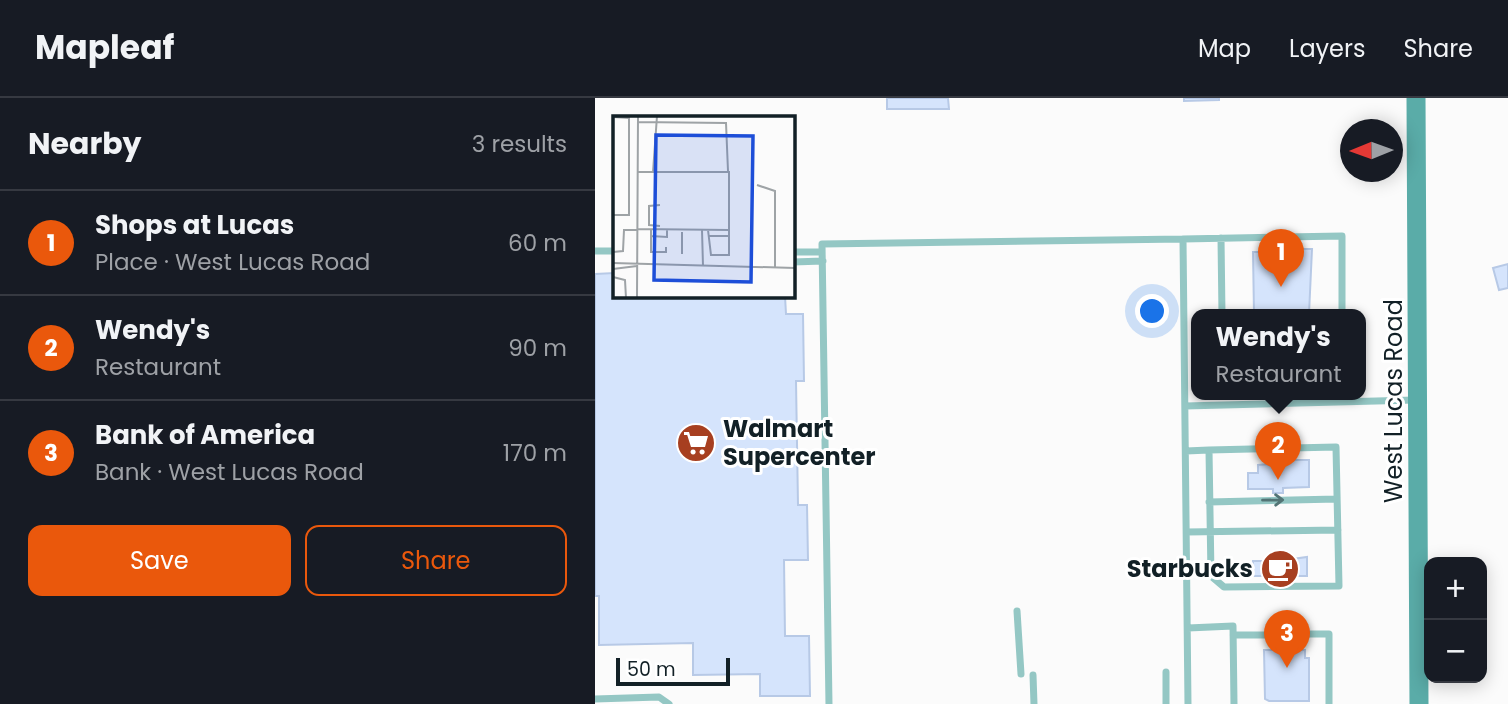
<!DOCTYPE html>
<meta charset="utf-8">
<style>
:root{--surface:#171b24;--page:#242831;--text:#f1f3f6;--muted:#9ea1a6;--line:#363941;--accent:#ea580c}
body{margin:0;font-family:Poppins,sans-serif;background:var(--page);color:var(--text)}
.controls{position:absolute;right:21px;bottom:21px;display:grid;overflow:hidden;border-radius:14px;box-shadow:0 4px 18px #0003}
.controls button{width:63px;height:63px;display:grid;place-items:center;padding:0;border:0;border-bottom:2px solid var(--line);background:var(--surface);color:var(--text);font:35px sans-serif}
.compass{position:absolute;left:745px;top:21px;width:63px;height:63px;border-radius:50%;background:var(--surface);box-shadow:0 4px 18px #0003;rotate:269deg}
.scale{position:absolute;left:21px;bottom:18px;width:114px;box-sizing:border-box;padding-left:7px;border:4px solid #122026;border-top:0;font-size:19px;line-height:24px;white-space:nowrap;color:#122026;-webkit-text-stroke:5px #fff;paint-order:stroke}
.you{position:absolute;left:558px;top:214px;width:24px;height:24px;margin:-18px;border:5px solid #fff;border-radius:50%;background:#1a73e8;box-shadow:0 0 0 10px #1a73e833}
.badge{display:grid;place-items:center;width:46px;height:46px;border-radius:50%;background:var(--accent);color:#fff;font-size:23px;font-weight:700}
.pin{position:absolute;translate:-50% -58px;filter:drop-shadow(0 2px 4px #0008)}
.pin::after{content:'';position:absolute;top:37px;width:24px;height:21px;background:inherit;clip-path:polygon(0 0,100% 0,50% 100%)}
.popup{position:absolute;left:596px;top:211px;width:175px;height:91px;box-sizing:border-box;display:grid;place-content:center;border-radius:14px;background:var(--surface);filter:drop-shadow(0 2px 5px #0005);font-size:23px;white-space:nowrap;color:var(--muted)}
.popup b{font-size:26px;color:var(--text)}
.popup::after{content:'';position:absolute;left:50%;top:100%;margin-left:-14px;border:14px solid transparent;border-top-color:var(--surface)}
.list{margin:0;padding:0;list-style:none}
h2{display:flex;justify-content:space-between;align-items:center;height:91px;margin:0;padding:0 28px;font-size:30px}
h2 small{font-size:23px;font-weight:400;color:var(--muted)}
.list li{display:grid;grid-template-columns:46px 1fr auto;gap:21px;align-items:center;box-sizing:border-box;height:105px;padding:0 28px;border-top:2px solid var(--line)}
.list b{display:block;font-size:26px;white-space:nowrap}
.list p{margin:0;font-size:23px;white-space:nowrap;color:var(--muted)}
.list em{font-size:23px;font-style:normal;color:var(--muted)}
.actions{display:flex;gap:14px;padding:21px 28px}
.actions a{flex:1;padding:16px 0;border:2px solid var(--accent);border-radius:14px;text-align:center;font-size:24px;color:var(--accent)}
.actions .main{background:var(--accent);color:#fff}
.map{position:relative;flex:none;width:913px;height:606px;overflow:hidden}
header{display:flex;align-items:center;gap:42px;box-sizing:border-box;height:98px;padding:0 35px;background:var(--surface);border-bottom:2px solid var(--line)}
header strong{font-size:33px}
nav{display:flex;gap:38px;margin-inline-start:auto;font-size:24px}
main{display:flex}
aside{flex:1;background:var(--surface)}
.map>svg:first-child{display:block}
.building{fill:#d5e4fc;stroke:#b7c9e6;stroke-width:2}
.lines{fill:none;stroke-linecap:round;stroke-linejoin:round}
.service{stroke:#94c7c4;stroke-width:7}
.secondary{stroke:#5aaca8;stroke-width:19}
.oneway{stroke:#537475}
.labels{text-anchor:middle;stroke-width:6;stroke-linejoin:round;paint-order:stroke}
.street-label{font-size:24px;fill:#122026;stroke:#fff}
.poi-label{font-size:24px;font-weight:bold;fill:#122026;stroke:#fff;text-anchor:start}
.inset-road{fill:none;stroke:#9ea3a6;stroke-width:2}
.view{fill:#1d4ed8;fill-opacity:0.15;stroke:#1d4ed8;stroke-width:3.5}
.inset-edge{fill:none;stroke:#122026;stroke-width:3.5}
</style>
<header>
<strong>Mapleaf</strong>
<nav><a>Map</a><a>Layers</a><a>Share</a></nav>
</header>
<main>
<aside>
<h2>Nearby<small>3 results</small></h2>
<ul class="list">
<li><span class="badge">1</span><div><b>Shops at Lucas</b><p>Place · West Lucas Road</p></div><em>60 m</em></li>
<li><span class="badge">2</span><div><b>Wendy's</b><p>Restaurant</p></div><em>90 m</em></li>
<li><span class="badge">3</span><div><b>Bank of America</b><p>Bank · West Lucas Road</p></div><em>170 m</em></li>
</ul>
<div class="actions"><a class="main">Save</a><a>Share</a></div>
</aside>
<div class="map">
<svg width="913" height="606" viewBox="0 0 913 606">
<rect width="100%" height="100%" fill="#fbfbfb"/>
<path class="building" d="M292,0H353L354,11H292Z
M589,0H624V2L589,3Z
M682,151H717L714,216H659L658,154H682Z
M913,166V190L904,192L898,170Z
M19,175V198H190L191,216H208L209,283H201L203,407H212L213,462H189L190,538H214L215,598H165V576L98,577V545L4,547V498H0V176Z
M676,362H714V389L688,390V395H678V391H653V375H663V367L676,366Z
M673,459H690V462L712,459V478H658V463H673Z
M706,524V552H710V560H714V603H674L670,601L669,552H678V525Z"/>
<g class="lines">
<path class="service" d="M626,140L627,216
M588,141L747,138V216
M0,153H19
M198,154H227
M198,164L228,163
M590,308L820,302
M741,349L744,488L629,489L616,478L614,352Z
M591,353L614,352
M614,404L742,401
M592,434L743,432
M422,513L426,576
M593,530L638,528L639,606
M706,536H734V606
M638,537H678
M571,574V606
M438,577L439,606
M0,601L64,599L74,606
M234,606L227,146L588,141L593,606"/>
<path class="secondary" d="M821,0L824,606"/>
</g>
<defs><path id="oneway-shaft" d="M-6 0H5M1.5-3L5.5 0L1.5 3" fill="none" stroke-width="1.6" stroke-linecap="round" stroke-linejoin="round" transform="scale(1.75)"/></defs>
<use class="oneway" href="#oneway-shaft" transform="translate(678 402) rotate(-1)"/>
<defs>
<symbol id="supermarket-disc" viewBox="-11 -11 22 22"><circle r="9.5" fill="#a73f20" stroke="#fff"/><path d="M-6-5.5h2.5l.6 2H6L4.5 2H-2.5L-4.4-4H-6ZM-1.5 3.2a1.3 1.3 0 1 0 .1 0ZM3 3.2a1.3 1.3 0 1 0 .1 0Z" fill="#fff"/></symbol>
<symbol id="cafe-disc" viewBox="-11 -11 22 22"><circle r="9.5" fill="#a73f20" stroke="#fff"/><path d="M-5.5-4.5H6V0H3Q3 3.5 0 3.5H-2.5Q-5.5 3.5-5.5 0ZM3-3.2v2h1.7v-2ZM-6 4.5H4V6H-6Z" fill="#fff"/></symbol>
</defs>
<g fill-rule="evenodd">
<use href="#supermarket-disc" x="79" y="323" width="44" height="44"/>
<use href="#cafe-disc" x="663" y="449" width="44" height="44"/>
</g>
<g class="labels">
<g class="street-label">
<text transform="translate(799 303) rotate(-90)" y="8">West Lucas Road</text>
</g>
<g class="poi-label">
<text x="128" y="339">Walmart<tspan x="128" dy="28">Supercenter</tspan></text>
<text x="658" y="479" text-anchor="end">Starbucks</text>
</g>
</g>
<g transform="translate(18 18)">
<rect width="182" height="182" fill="#fbfbfb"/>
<path class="inset-road" d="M0,1L16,2V99H0M25,6L113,7L115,55M40,56L44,0M144,69L162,75V152M47,89L36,90V109L47,110M25,113L116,114V56H25M38,113V120L54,121V114M89,114L90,150M95,114L98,139H116V114M38,120V136H53V131M95,120H116M0,136L10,135L11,114H24M69,138V116M0,147L182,152M0,153L24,150M0,161L12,164L13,182M24,182L25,0"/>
<path class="view" d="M43,19L140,20L138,166L41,164Z"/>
<rect width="182" height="182" class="inset-edge"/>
</g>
</svg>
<div class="controls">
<button>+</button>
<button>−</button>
</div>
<svg class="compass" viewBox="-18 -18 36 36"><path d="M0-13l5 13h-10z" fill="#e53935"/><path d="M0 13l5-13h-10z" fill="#9ea1a6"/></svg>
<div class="scale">50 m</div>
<div class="you"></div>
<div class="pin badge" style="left:686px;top:189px">1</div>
<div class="pin badge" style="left:683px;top:382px">2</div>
<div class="popup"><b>Wendy's</b>Restaurant</div>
<div class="pin badge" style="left:692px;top:570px">3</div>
</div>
</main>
